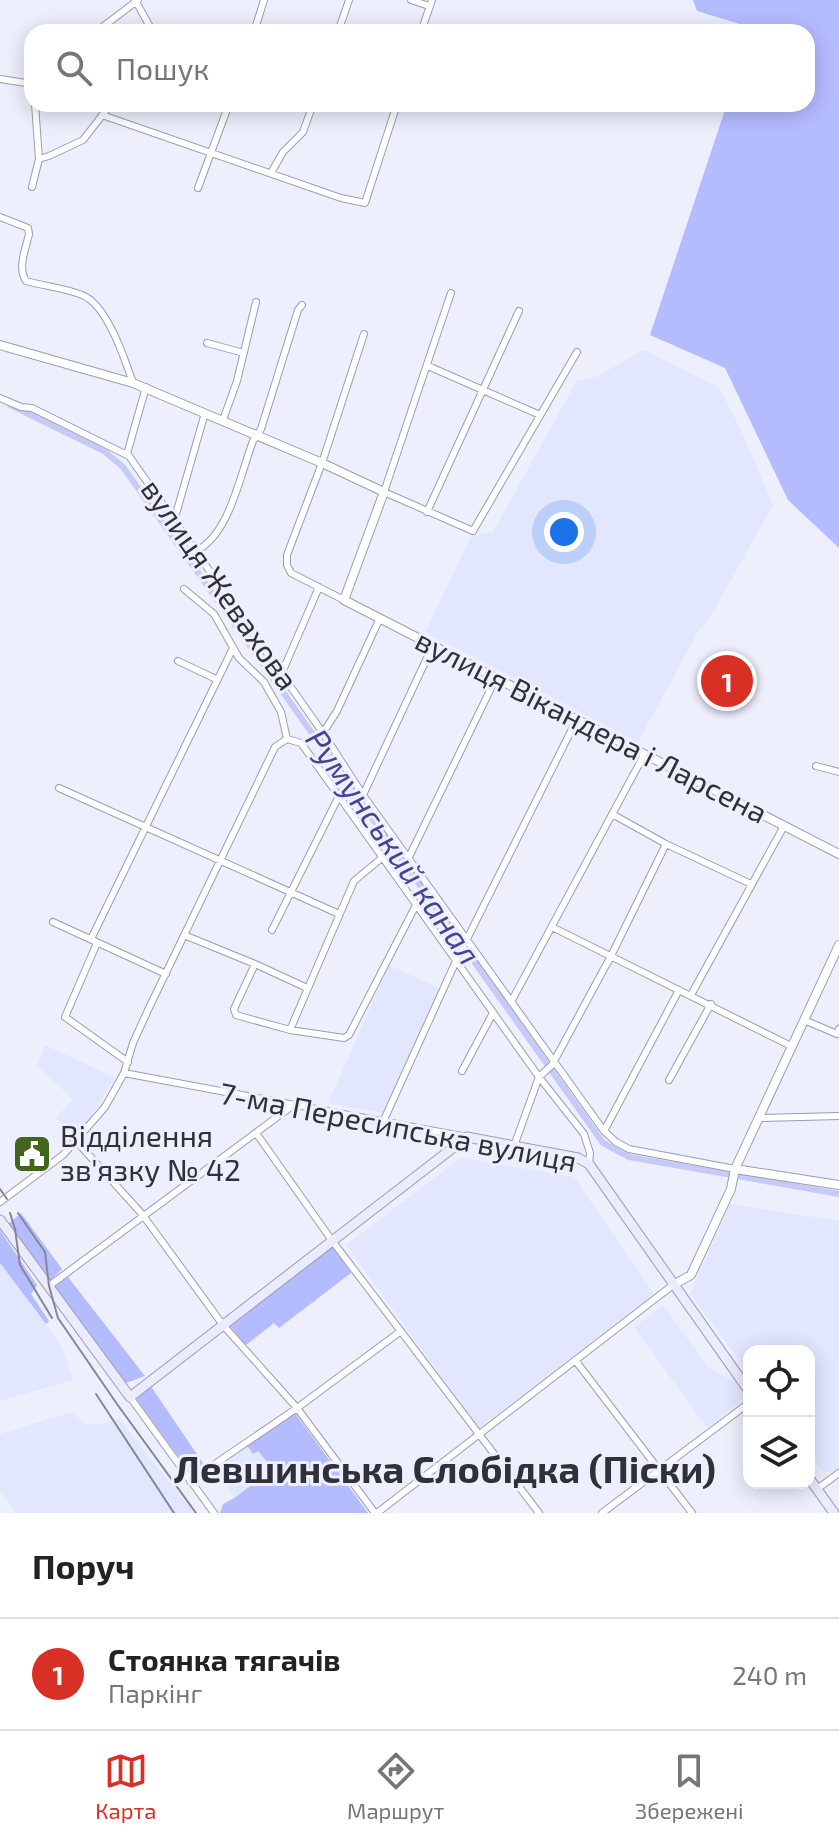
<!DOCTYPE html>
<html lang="uk">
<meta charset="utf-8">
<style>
:root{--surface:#fff;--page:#f6f6f6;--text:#222;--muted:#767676;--line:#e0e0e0;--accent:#d93025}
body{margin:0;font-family:"Exo 2",sans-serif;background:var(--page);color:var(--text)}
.controls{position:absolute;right:24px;bottom:24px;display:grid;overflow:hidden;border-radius:16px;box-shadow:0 4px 20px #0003}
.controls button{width:72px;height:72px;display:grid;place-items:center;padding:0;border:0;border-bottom:2px solid var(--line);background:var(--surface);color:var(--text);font:40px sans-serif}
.you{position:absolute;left:564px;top:532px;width:28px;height:28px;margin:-20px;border:6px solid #fff;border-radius:50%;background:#1a73e8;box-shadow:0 0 0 12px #1a73e833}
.badge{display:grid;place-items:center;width:52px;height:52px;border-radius:50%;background:var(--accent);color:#fff;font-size:26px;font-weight:700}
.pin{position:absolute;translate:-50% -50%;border:4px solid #fff;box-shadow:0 2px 8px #0006}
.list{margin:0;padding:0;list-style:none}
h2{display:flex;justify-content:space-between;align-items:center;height:104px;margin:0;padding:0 32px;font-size:34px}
h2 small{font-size:26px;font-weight:400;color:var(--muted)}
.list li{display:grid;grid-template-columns:52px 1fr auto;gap:24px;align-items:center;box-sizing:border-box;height:112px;padding:0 32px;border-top:2px solid var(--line)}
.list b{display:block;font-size:30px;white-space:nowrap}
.list p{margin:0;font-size:26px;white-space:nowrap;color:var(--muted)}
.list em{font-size:26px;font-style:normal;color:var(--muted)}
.icon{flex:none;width:44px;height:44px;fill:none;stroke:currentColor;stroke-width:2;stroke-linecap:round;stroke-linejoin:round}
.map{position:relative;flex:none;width:839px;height:1513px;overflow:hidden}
.search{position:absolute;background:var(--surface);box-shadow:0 4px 20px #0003;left:24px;right:24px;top:24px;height:88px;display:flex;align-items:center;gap:20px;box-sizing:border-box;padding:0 28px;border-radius:24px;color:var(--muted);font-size:30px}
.sheet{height:216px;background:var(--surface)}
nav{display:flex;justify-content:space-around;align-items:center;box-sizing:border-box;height:112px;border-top:2px solid var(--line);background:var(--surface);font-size:22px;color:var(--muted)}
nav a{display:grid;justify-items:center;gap:4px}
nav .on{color:var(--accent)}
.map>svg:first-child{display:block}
.built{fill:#e3e6ff}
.green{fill:#b5bbff}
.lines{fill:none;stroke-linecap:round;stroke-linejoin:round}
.canal{stroke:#c5caf6;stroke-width:6}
.minor-casing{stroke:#9a9db3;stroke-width:8}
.tertiary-casing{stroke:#9a9db3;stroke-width:10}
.secondary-casing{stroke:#9a9db3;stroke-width:11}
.minor{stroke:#fff;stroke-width:6}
.tertiary{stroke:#fff;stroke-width:8}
.secondary{stroke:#eaecfe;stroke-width:9}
.rail{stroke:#858792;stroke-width:2}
.labels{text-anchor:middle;stroke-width:6;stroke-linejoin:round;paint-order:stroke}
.street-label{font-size:30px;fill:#2f3039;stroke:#edeffd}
.poi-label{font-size:30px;fill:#2f3039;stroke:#edeffd;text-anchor:start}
.water-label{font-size:32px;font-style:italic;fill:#454395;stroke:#edeffd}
.district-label{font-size:38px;font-weight:bold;fill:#2f3039;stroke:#edeffd}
</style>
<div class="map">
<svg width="839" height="1513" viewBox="0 0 839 1513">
<rect width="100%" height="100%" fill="#edeffd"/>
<path class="built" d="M643,350L719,387L740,428L773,505L710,617L698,632L638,742L425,632L472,535L493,532L577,381L598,376Z
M389,965L440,989L382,1113L328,1103Z
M45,1045L115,1078L76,1142L56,1118L73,1099L37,1066Z
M461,1158L574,1177L654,1294L479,1428L346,1245Z
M730,1204L839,1221V1468L831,1473L822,1471L809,1454V1351H749V1373L690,1294Z
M0,1263L61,1345L73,1380L0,1401Z
M663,1305L708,1367L733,1381L746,1397L707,1428L634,1327Z
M72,1412L85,1424H103L119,1418L194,1513H16L0,1491V1434Z
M247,1445L258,1450L273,1469L235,1498L214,1470Z"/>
<path class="green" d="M693,0H839V548L788,500L725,368L650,335L727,104H807V32H749L750,27L697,11Z
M21,1213L62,1269L50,1281L8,1224Z
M0,1230L37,1285L31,1294L49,1321L46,1324L0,1263Z
M333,1246L351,1273L279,1328L274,1323L246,1345L229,1325Z
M68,1277L145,1376L126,1383L53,1286Z
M150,1385L207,1469L198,1476L191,1474L137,1400L138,1394Z
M295,1413L368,1513H220L223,1504L236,1497L273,1469L258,1451L253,1454L247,1445Z"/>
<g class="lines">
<path class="canal" d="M10,405L104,451L123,467L603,1143L629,1157L839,1194"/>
<defs>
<path id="minor" d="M135,0L153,32
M411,0L429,6
M96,32L138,0
M254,32L264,0
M338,32L349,0
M421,32L432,0
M0,79L32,84
M102,115L341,198L365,203L397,104
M39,159L49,156L83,140L111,104
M271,173L283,152L303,132L313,104
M32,187L39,159L35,104
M198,188L229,104
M0,217L28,228L29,234C26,248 17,268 26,281C44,286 65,288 82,295C107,304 125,360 133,383
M451,293L384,492L473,531L577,352
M207,343L244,353
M428,366L540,415
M0,398L21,407L32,408L129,456L323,733L363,795L604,1131L616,1142L629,1149L735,1169
M223,420L237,381L256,302
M127,454L146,387
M427,512L519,311
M174,521L205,413
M196,551C230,534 240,475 253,441L261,429L298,310L302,305
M184,589L214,614L239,658L264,682L281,712L287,739
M344,600L291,573L287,565V555L322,463L364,334
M178,661L216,679
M281,675L319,587
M323,733L337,711L380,618
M287,739L301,743L539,1077L584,1134L590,1153L589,1164
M816,766L839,772
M59,788L339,914
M363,795L433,645
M612,814L666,844L751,884
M409,857L496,678
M53,922L166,974
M552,927L791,1046
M272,930L339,796
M184,935L255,964L307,988
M91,939L233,648
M97,943L65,1017L128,1062
M255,964L234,1009L236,1015L290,1030L344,1038L349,1035L416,905
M691,995L784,826
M511,1002L644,755
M804,1020L837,1034L839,1029
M290,1030L354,881L383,857
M462,1071L493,1013
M124,1073L467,1137
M669,1080L711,1004
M758,1118L839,1116
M383,1122L456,961L577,719
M604,1131L679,990
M256,1133L333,1242L539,1513
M77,1142L142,1214L223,1325L297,1408L375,1513
M514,1146L539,1077L552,1065L611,956L666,844
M0,1202L63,1155L105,1107L124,1073L133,1043L148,1010L275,747L287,739
M49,1286L292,1106
M575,1360L692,1513
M130,1397L214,1513
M190,1481L297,1408L401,1331
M817,1489L839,1473
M377,1513L673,1285
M602,1513L749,1403"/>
<path id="tertiary" d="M0,345L133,383L322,463L384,492L344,600L839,854
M735,1169L839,1185
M673,1285L691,1275L731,1189L735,1169L839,945"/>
<path id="secondary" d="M0,1220L130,1397L467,1137L578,1158L589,1164L749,1391
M809,1478L834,1513"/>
</defs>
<use href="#minor" class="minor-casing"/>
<use href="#tertiary" class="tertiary-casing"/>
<use href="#secondary" class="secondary-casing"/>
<use href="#minor" class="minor"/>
<use href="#tertiary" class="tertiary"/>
<use href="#secondary" class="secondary"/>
<path class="rail" d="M0,1189L7,1199
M10,1213L15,1229L20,1265L52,1318
M18,1213L45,1252L49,1286L58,1318L117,1404L196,1513
M96,1394L174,1513"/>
</g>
<defs>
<symbol id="civic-square" viewBox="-11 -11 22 22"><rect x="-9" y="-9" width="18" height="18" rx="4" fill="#42641b" stroke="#edeffd"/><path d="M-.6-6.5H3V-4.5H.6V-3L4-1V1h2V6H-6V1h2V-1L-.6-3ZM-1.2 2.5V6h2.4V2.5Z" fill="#fff"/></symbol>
</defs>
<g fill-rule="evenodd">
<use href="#civic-square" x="10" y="1132" width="44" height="44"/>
</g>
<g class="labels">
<g class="street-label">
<text transform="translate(219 585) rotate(55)" y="10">вулиця Жевахова</text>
<text transform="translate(591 727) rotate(27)" y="10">вулиця Вікандера і Ларсена</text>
<text transform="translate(398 1128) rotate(11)" y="10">7-ма Пересипська вулиця</text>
</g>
<g class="poi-label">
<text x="60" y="1147">Відділення<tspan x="60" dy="34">зв'язку № 42</tspan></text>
</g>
<g class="water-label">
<text transform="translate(393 847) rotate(55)" y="11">Румунський канал</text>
</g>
<g class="district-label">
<text x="445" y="1483">Левшинська Слобідка (Піски)</text>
</g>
</g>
</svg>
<div class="controls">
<button><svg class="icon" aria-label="locate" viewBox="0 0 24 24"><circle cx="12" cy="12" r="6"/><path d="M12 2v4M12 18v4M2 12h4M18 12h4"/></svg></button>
<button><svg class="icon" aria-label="layers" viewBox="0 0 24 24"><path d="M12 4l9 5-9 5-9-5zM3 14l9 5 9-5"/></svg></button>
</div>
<div class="you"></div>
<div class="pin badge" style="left:727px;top:681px">1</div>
<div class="search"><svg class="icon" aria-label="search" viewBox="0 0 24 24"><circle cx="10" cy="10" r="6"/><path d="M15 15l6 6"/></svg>Пошук</div>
</div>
<section class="sheet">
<h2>Поруч<small></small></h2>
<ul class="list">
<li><span class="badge">1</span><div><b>Стоянка тягачів</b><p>Паркінг</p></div><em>240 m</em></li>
</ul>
</section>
<nav>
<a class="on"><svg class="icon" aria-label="map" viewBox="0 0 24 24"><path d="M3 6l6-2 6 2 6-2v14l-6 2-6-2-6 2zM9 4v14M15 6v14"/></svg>Карта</a>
<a><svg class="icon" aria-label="directions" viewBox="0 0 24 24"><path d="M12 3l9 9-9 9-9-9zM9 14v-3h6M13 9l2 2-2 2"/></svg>Маршрут</a>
<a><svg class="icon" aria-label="saved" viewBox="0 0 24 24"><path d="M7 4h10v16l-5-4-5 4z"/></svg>Збережені</a>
</nav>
